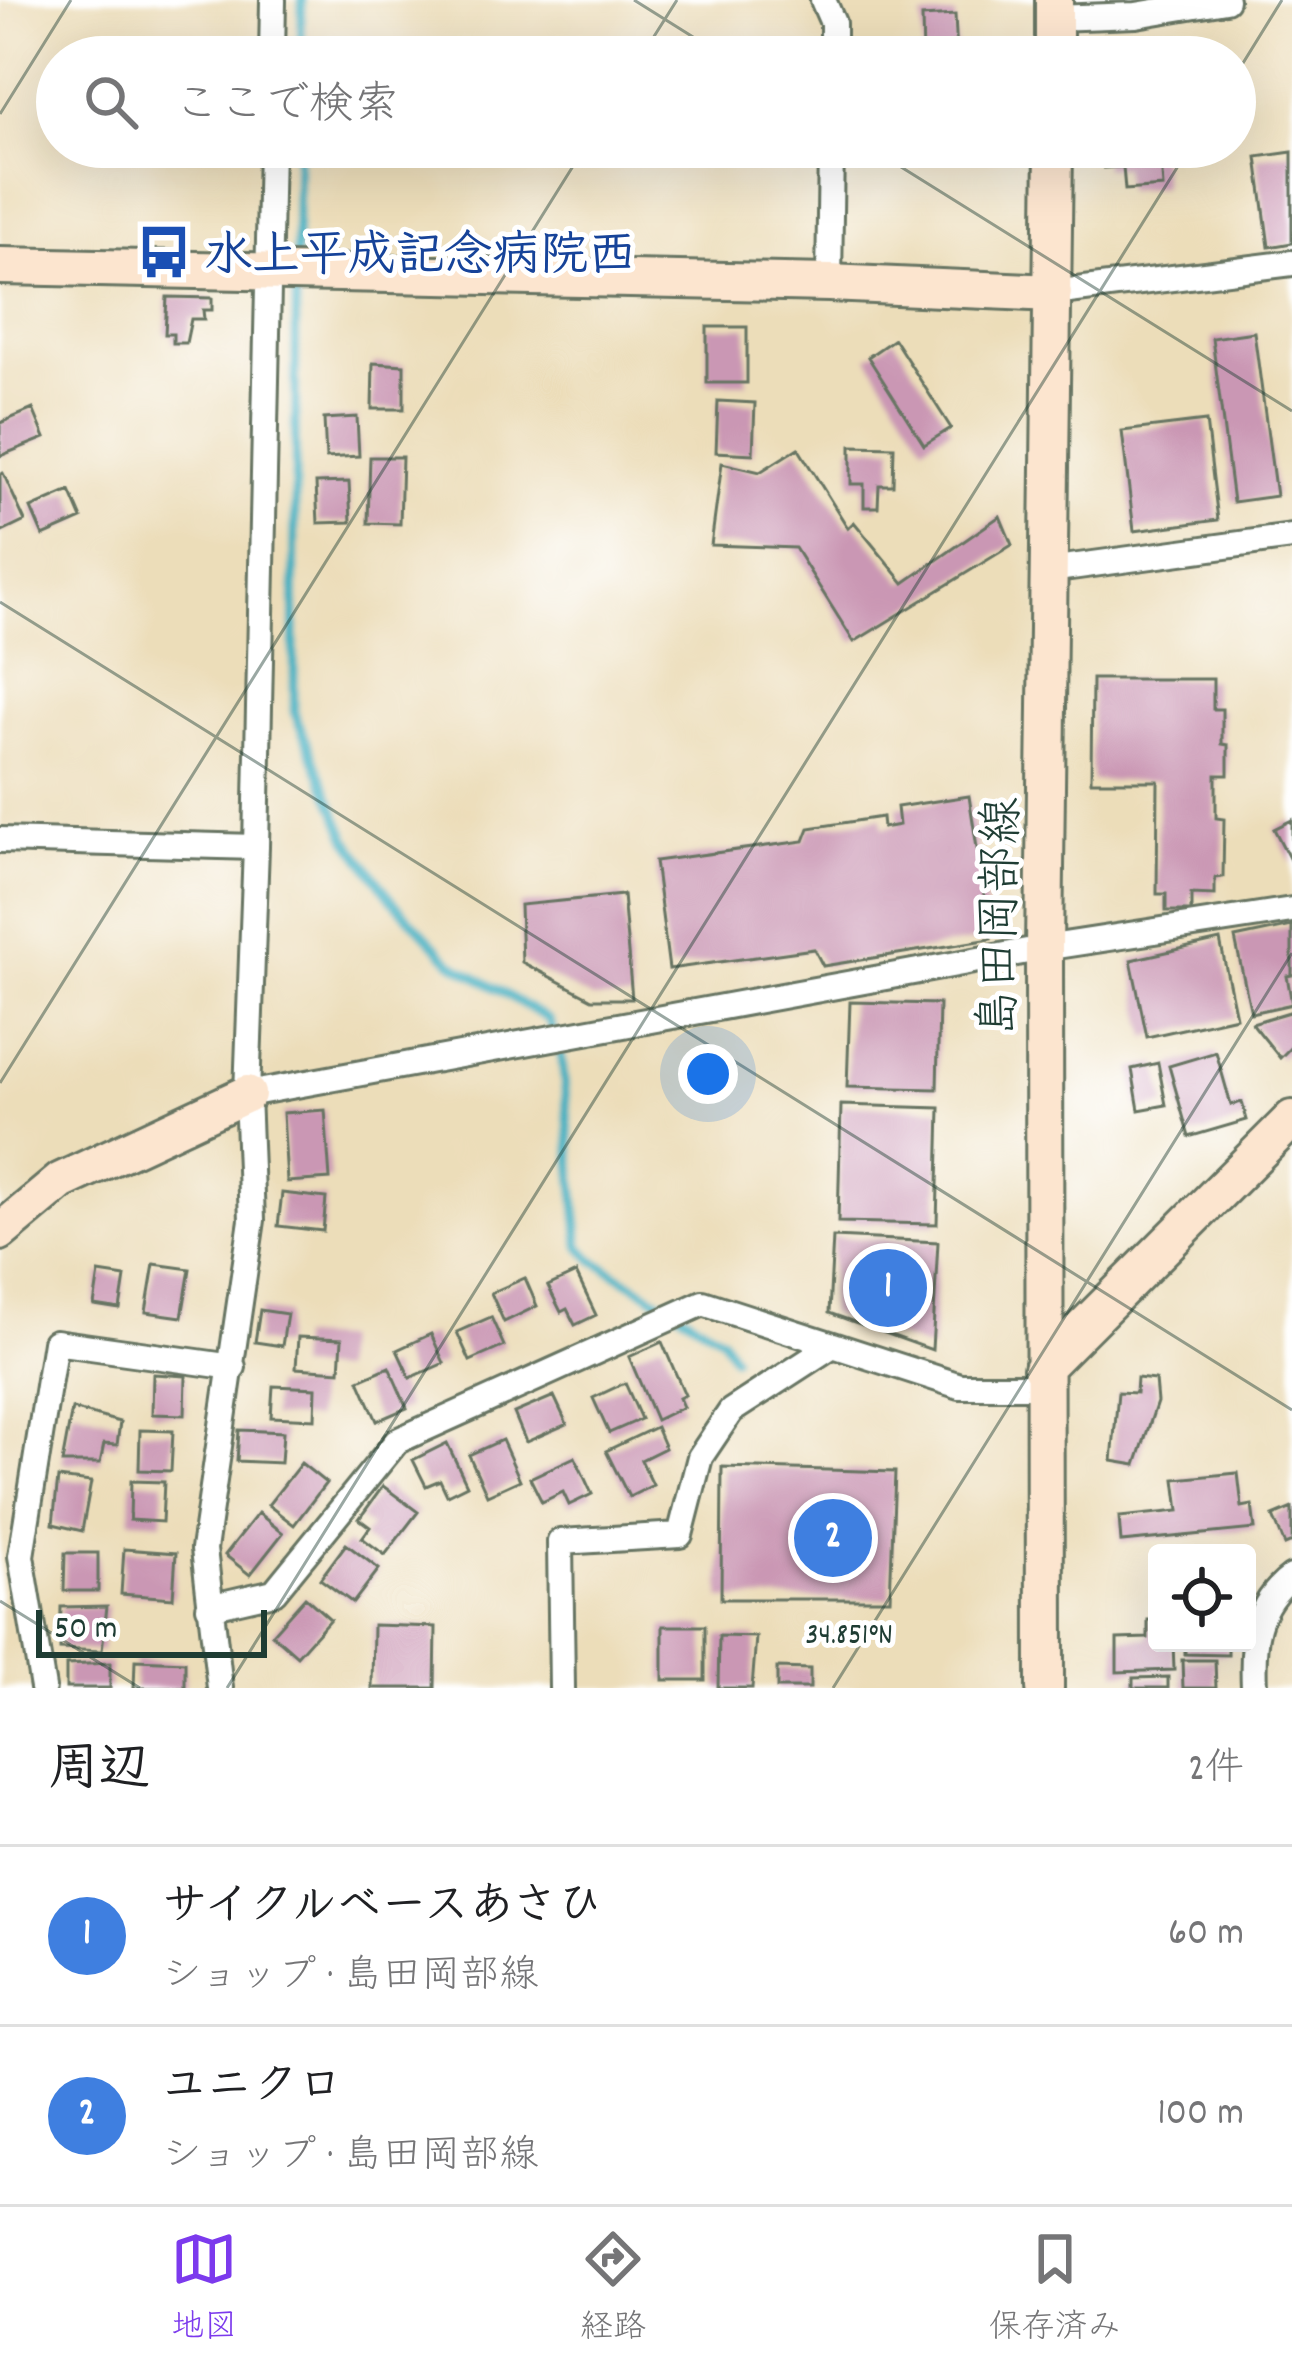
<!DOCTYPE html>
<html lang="ja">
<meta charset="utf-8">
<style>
:root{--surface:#fff;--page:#f2f2f2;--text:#202124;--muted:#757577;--line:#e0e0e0;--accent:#7c3aed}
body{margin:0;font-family:Dekko,"Klee One",sans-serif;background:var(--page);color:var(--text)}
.controls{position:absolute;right:36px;bottom:36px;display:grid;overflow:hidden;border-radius:12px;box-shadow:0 12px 48px #0002}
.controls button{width:108px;height:108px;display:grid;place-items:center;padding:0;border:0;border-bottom:3px solid var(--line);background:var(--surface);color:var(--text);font:60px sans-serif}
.scale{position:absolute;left:36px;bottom:30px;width:231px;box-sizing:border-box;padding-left:12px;border:6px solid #1f3d34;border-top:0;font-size:33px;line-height:42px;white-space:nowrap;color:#1f3d34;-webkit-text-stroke:9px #fff;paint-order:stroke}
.you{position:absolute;left:708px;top:1074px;width:42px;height:42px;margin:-30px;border:9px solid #fff;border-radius:50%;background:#1a73e8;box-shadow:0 0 0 18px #1a73e833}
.badge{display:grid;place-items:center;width:78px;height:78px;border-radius:50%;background:var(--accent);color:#fff;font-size:39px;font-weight:700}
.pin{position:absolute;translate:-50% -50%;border:6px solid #fff;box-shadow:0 3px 12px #0006}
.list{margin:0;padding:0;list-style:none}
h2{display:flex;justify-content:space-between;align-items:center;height:156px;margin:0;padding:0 48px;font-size:51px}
h2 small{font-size:39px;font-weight:400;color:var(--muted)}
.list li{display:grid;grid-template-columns:78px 1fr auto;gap:36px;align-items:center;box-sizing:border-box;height:180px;padding:0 48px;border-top:3px solid var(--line)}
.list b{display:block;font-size:45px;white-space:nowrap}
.list p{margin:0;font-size:39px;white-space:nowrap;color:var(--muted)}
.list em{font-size:39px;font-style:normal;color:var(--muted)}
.icon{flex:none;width:66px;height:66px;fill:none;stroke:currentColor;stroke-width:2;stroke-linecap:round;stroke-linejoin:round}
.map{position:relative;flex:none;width:1292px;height:1688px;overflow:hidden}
.search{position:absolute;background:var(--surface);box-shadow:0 12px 48px #0002;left:36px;right:36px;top:36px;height:132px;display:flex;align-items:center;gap:30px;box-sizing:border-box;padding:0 42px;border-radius:66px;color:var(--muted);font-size:45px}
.sheet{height:516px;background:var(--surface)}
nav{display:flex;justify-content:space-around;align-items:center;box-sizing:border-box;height:168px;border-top:3px solid var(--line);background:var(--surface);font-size:33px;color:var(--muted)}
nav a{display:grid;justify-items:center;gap:6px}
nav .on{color:var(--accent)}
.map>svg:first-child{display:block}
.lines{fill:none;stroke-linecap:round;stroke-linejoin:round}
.stream{stroke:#42afbf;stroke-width:9}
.building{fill:#ca97b4}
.street-casing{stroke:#677563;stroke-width:30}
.secondary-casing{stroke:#677563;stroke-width:42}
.street{stroke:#fff;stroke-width:24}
.secondary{stroke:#fce5cf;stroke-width:36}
.ticks{fill:none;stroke:#1f3d34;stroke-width:3;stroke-opacity:0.45}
.labels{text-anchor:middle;stroke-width:10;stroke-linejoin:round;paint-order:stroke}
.transit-label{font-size:48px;font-weight:bold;fill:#164399;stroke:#fff;text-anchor:start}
.street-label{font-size:48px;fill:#1f3d34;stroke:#fff}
.ticks-label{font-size:30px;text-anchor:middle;fill:#1f3d34;stroke:#fff;stroke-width:10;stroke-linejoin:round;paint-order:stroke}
</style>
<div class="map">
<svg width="1292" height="1688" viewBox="0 0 1292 1688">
<rect width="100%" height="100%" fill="#fff"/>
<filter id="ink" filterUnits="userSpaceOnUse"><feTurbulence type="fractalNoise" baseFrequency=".00833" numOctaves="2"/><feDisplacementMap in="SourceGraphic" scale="24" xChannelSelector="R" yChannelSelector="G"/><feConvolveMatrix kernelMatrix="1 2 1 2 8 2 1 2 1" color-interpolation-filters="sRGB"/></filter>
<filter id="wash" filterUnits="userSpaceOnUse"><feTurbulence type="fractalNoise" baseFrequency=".004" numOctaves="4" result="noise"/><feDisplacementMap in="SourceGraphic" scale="48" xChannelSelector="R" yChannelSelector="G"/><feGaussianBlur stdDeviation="2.7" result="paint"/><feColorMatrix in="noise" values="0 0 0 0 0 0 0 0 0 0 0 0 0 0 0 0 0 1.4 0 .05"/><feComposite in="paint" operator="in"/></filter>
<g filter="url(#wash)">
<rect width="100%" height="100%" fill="#ecddb9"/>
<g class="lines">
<path class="stream" d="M301,57L302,0
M296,263L298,147
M296,280L294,712L347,838L392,900L451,962L549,1020L562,1059L580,1246L593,1260L722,1338L733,1357"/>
</g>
<g id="blocks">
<path class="building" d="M955,15L957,55L923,57L922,17Z
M1103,147H1160L1163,187L1125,190L1123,167L1104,168Z
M1292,152V243L1269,247L1257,157Z
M167,297L212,298V310H203L204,319H191L186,343H173V334H165Z
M707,327H747V383H707Z
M1254,332L1276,496L1233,502L1212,338Z
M894,339L951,428L924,445L868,357Z
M373,363L404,365V409H372Z
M718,401L755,403L753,454L716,452Z
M33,409L45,438L0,456V423Z
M357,417L359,456L326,458L324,419Z
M1206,421L1218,520L1134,531L1122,431Z
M851,446L894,447L893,485H879L878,507H864V484H851Z
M798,448L848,528L854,522L904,583L1000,516L1012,545L854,642L795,548L711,545L722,463L760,472Z
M370,457H402L400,524L368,523Z
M3,473L25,521L0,533V474Z
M349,482L351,522L318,523L316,483Z
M70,491L82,519L43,536L31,508Z
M1092,679H1213V709H1222V744L1228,745V775H1216V818L1224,819L1223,877L1215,878V895L1191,894V911H1166V894H1157L1158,781H1091Z
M969,796L991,939L823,966L814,949L669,969L655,861L804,841L809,828L882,817L883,828L899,825L897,807Z
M1292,820V864L1274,829Z
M623,895L632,999H592L522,962L520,905Z
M1292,926V975L1287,976L1292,1004L1251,1013L1235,938Z
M1220,940L1236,1017L1147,1037L1131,960Z
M850,1002L939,1004L937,1089L847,1087Z
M1289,1012L1292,1016V1046L1280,1058L1252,1023Z
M1216,1052L1231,1105L1242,1102L1247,1120L1189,1137L1169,1066Z
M1158,1063L1166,1105L1139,1110L1132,1069Z
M841,1105L940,1108L937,1224L838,1222Z
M325,1110L330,1179L287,1182L283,1113Z
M282,1193L326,1198L323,1231L278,1226Z
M833,1237L938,1242L932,1350L829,1313Z
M154,1264L190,1269L182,1317L146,1312Z
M99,1273L125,1277L120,1309L94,1305Z
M576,1273L596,1315L575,1325L567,1309L561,1312L548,1286Z
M525,1278L537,1306L504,1322L491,1293Z
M260,1310L287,1314L282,1346L255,1342Z
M491,1317L504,1346L470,1361L457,1332Z
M431,1334L444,1363L410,1378L397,1350Z
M298,1337L342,1339L340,1371L296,1368Z
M662,1342L685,1395L679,1398L683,1407L656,1420L629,1357Z
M389,1367L407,1408L377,1421L359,1380Z
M153,1374L186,1376L185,1415L152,1414Z
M1137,1378L1155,1380L1157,1402L1136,1465L1112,1461L1118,1392L1136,1393Z
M625,1383L641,1419L609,1433L593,1398Z
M273,1386L316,1388L315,1419L271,1417Z
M554,1396L567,1424L526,1442L514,1413Z
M72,1409L120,1422L117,1445L104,1444L100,1463H62Z
M656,1427L665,1448L641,1460L653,1485L629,1497L606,1451Z
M140,1430L173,1431L171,1471L139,1470Z
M239,1430L283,1432L281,1463L237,1461Z
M502,1440L520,1480L487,1495L469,1455Z
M447,1443L467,1485L447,1495L440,1480L426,1486L413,1460Z
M575,1457L592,1494L569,1505L563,1492L542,1502L530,1478Z
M301,1463L326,1483L294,1525L268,1505Z
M722,1467L895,1472L890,1599H721Z
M1238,1473L1242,1507L1252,1505L1255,1529L1121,1542L1119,1517L1179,1511L1175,1479Z
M58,1478L91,1482L82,1531L53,1524Z
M131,1481L164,1482L162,1522L130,1520Z
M383,1486L418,1512L385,1555L362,1538L370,1527L359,1519Z
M1292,1508V1542L1285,1545L1273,1516Z
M258,1513L283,1533L250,1575L225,1555Z
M346,1544L379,1569L353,1603L320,1579Z
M124,1549L176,1553L173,1598L121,1594Z
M65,1553H98V1591H64Z
M305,1597L330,1619L297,1656L272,1634Z
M107,1606L102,1651L60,1649L61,1607Z
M1148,1620H1157V1643H1173L1174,1670L1117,1672V1639L1148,1638Z
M373,1625L436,1627L435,1688H372Z
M663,1626H705V1680H663Z
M719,1636L756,1637L752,1688H718Z
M1185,1643H1228V1655L1185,1654Z
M135,1660L185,1662V1688H134Z
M1182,1660H1215L1216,1688H1183Z
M110,1663V1688H66V1665Z
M777,1668L810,1669V1688H777Z
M1168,1677V1688H1133V1678Z"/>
</g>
</g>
<g filter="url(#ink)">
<use href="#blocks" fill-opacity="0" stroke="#677563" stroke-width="3"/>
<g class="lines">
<defs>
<path id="street" d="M823,0L833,23V57
M1054,18L1136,15L1226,0
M272,57L273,0
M829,283L831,147
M1053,293L1292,263
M1049,570L1292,537
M0,840L256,847
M247,1094L1044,948L1292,910
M209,1607L274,1592L397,1441L703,1303L960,1386H1042
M43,1688L21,1556L55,1342L233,1367
M220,1688L204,1549L252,1220L247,1094L256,847L271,147
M562,1688L560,1542L680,1535L700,1457L731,1411L833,1345
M1254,1688C1252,1644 1254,1605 1292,1577"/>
<path id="secondary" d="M1054,57V0
M0,266L829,283L1053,293
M0,1232L61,1181L247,1094
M1042,1369L1292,1119
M1045,1688L1044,948L1054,147"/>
</defs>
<use href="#street" class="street-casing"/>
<use href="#secondary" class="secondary-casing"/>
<use href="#street" class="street"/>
<use href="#secondary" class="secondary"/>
</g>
</g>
<path class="ticks" d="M634,0L725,57M641,57L677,0M1235,76L1282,0M0,114L71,0M869,147L1292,411M0,602L1292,1410M0,1083L585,147M0,1601L140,1688M227,1688L1190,147M833,1688L1292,953"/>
<defs>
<symbol id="bus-bare" viewBox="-9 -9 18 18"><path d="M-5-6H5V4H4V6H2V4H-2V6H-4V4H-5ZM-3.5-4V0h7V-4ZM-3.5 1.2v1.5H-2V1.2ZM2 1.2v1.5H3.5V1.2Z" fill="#1a4fb4" stroke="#fff" stroke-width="2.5" paint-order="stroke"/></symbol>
</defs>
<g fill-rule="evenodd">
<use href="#bus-bare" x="126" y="214" width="76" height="76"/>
</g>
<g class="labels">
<g class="transit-label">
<text x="204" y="269">水上平成記念病院西</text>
</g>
<g class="street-label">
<text transform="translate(997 917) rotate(-89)" y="17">島田岡部線</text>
</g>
</g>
<g class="ticks-label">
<text x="849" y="1643">34.851°N</text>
</g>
</svg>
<div class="controls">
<button><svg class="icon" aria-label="locate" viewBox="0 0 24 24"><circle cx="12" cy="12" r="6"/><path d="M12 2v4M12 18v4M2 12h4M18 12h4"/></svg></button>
</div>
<div class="scale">50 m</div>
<div class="you"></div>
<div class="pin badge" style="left:888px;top:1288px;background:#3f7fe0">1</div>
<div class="pin badge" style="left:833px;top:1538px;background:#3f7fe0">2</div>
<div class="search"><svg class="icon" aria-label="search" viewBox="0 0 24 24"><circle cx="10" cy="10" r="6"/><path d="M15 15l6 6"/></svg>ここで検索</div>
</div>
<section class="sheet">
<h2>周辺<small>2件</small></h2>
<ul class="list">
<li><span class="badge" style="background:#3f7fe0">1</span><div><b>サイクルベースあさひ</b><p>ショップ · 島田岡部線</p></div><em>60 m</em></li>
<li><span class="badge" style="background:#3f7fe0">2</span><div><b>ユニクロ</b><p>ショップ · 島田岡部線</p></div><em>100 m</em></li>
</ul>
</section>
<nav>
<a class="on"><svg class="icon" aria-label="map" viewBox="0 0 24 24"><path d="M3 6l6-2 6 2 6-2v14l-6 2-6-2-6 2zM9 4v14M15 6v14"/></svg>地図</a>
<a><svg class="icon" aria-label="directions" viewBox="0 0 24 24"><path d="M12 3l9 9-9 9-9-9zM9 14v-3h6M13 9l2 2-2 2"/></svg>経路</a>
<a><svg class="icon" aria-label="saved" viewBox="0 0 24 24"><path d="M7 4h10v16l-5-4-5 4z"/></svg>保存済み</a>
</nav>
